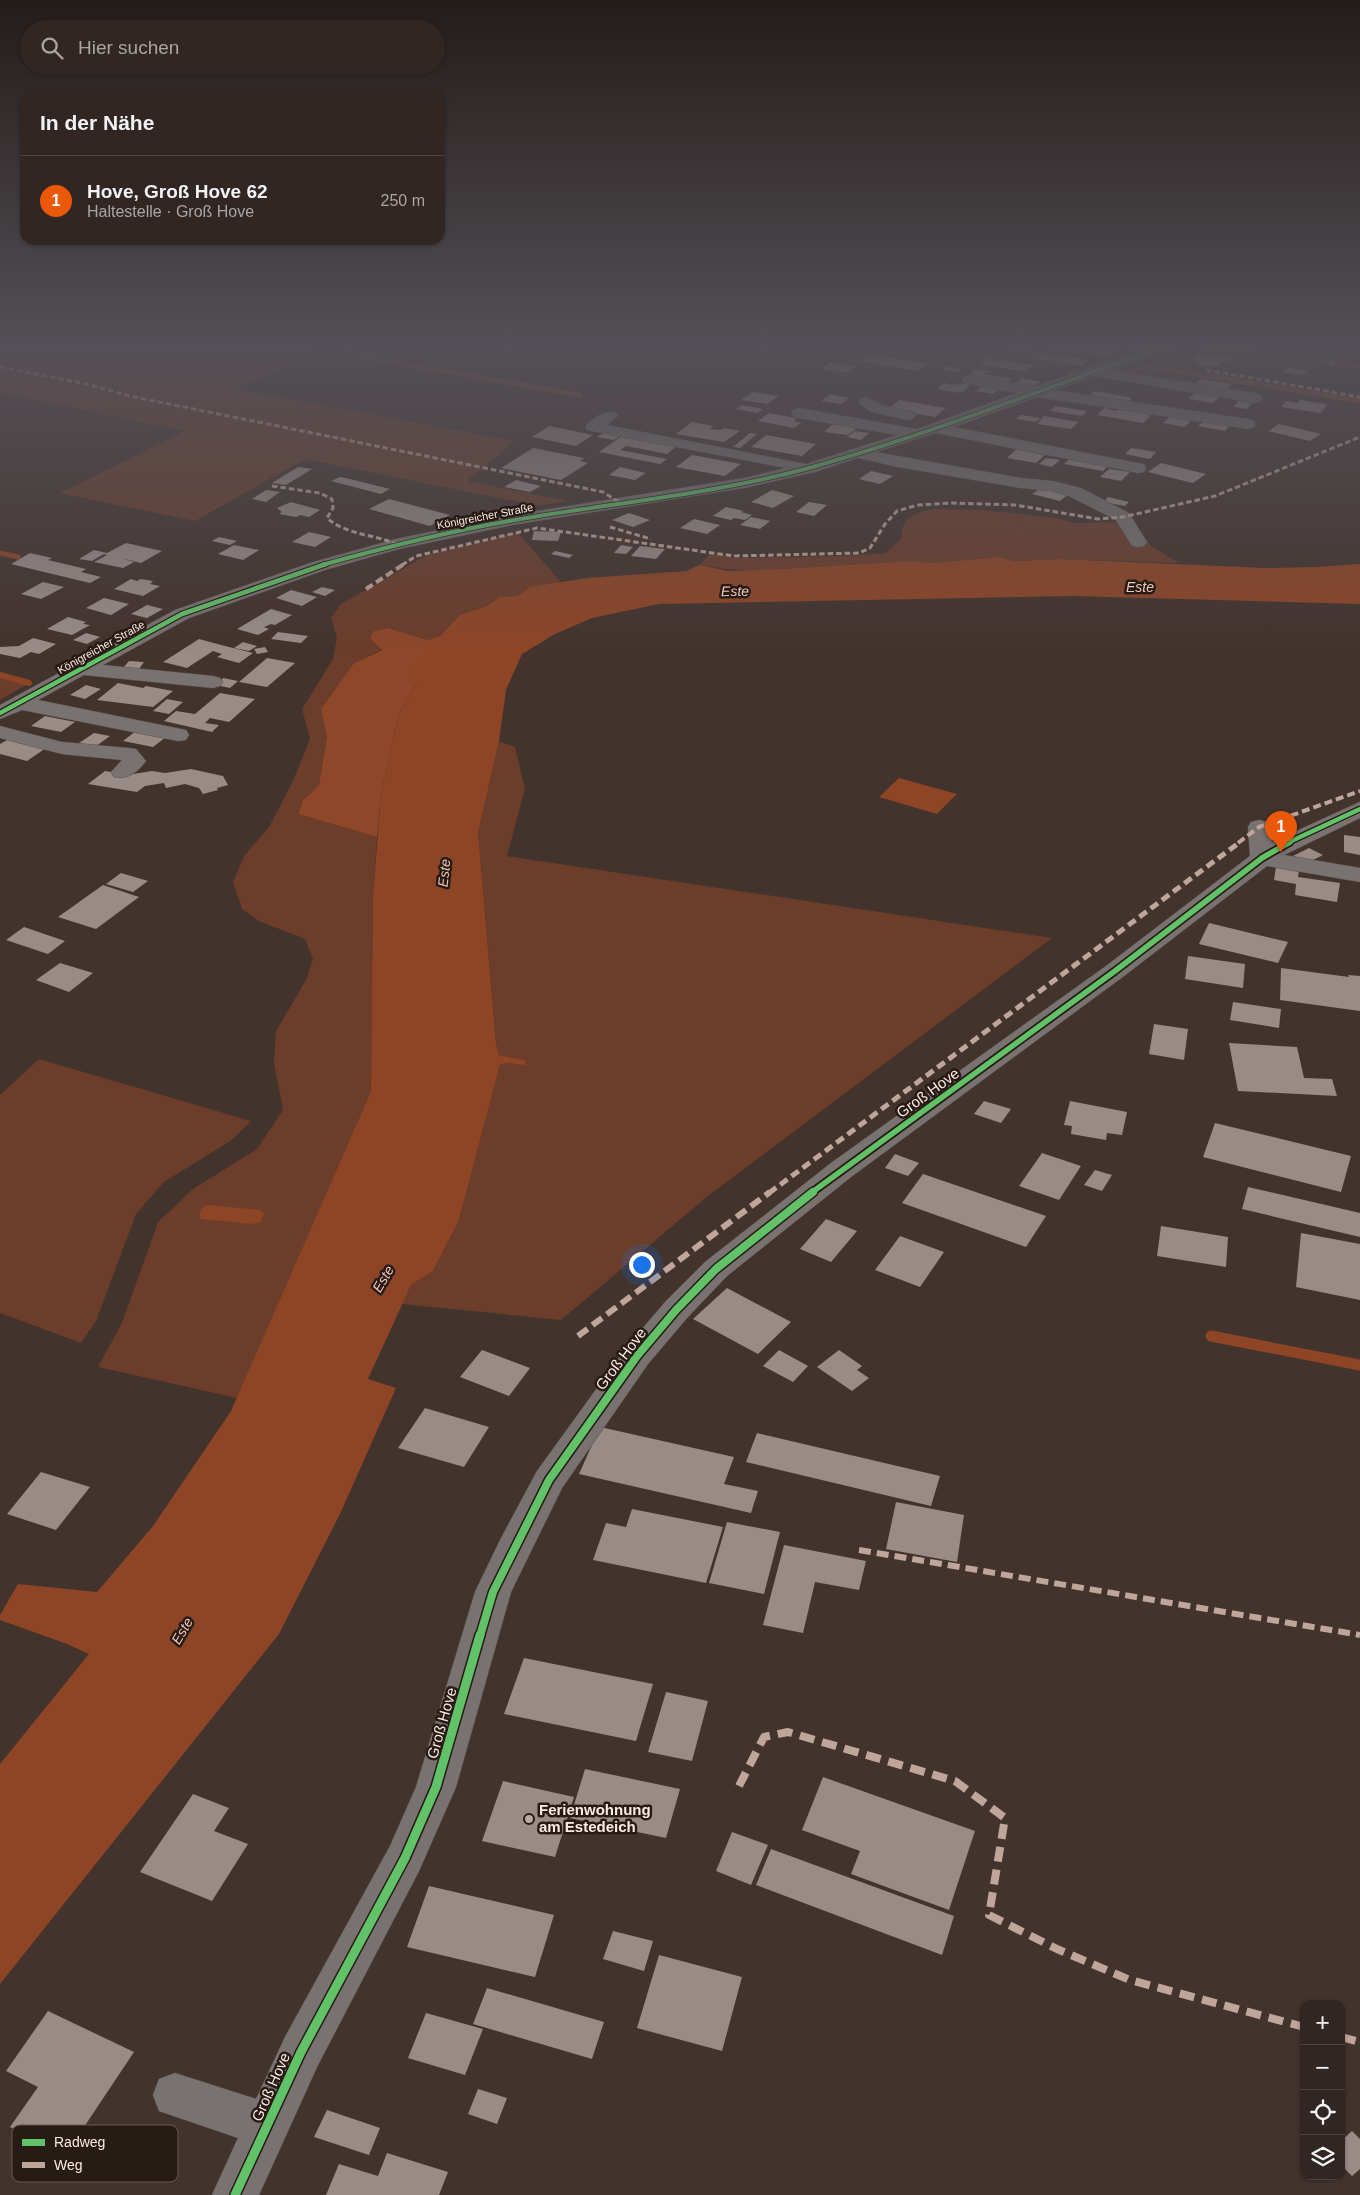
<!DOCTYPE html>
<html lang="de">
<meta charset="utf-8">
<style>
:root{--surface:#322622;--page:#3d322f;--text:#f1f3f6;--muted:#a8a5a5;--line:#4d4340;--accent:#ea580c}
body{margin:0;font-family:Arial,sans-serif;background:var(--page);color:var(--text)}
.controls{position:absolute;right:15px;bottom:15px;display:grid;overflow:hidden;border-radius:10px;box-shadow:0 1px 4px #0004}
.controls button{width:45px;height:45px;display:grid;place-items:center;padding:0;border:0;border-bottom:1px solid var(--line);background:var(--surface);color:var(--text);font:25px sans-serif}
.you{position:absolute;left:641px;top:1264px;width:18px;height:18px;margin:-12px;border:4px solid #fff;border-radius:50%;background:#1a73e8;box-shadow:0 0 0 8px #1a73e833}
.badge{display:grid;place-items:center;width:32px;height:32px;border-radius:50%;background:var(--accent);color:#fff;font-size:16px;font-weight:700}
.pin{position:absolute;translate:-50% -41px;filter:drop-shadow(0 1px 2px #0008)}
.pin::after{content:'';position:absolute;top:26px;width:18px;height:15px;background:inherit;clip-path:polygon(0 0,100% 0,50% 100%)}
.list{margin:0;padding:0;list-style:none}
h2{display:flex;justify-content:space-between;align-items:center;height:65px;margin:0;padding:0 20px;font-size:21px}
h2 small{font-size:16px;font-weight:400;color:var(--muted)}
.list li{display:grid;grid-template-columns:32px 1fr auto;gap:15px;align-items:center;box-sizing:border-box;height:90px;padding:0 20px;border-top:1px solid var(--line)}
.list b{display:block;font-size:19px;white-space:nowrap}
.list p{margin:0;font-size:16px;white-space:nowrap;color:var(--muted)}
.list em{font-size:16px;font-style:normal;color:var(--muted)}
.icon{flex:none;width:28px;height:28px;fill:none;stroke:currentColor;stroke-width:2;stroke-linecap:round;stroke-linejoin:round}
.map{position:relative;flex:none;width:1360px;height:2195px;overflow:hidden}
.search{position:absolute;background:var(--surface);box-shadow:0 1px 4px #0004;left:20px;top:20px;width:425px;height:55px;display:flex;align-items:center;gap:12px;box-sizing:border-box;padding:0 18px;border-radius:28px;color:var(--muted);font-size:19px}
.panel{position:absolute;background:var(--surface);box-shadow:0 1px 4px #0004;left:20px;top:90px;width:425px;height:155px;border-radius:15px}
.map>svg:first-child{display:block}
.green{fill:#6b3d2a}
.forest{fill:#8d4729}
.water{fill:#8e4526}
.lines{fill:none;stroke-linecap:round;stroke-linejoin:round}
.stream-far2{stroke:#8e4526;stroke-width:5}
.stream-far1{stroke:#8e4526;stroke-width:6}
.stream{stroke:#8e4526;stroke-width:11}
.building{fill:#998c87}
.minor-casing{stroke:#5e514c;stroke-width:1}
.minor{fill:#787370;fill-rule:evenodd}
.quiet-far4{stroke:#c0a59a;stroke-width:3;stroke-dasharray:5.5 3;stroke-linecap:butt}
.quiet-far3{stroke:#c0a59a;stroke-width:4;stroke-dasharray:8 4;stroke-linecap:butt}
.quiet-far2{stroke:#c0a59a;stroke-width:5;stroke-dasharray:9 5;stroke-linecap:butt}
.quiet-far1{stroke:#c0a59a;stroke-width:6;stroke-dasharray:12 6;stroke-linecap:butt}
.quiet{stroke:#c0a59a;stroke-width:8;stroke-dasharray:15 8;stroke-linecap:butt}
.cycleway-far4-casing{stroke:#271b16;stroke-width:5.5}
.cycleway-far3-casing{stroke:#271b16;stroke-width:7}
.cycleway-far2-casing{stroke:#271b16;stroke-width:9}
.cycleway-far1-casing{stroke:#271b16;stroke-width:11}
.cycleway-casing{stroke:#271b16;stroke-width:12}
.cycleway-far4{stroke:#61c268;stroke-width:4}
.cycleway-far3{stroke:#61c268;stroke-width:4.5}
.cycleway-far2{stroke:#61c268;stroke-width:5.5}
.cycleway-far1{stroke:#61c268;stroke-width:8}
.cycleway{stroke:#61c268;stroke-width:9}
.poi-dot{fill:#bbaaa3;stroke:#271b16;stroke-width:2}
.labels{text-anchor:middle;stroke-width:5;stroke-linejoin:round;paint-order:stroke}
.far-street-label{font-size:11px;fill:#fceae3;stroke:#271b16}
.water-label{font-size:14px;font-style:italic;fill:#f4c6b4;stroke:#271b16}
.near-street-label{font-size:15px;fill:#fceae3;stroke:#271b16}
.near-poi-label{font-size:15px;font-weight:bold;fill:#fceae3;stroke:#271b16;text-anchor:start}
.key{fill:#271b16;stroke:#675954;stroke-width:1}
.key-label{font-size:14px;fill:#fceae3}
</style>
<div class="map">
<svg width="1360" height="2195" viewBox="0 0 1360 2195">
<rect width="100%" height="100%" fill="#42332d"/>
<path class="green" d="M0,345H273L321,353L235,389L515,441L467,481L568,501L539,506L305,459L195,521L60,493L185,431L0,393Z
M934,509L983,510L1056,518L1075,523L1134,522L1151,546L1179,563L1061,559L1013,561L997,556L990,558L931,563L911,561C841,566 768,578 699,565L710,554L735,558L845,556L886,553L902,538C900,517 917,512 934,509Z
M518,533L561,582L529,587L518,596L499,597L487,606L460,615L440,636L427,640L390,628L382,649L354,663L321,709L327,737L319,785L303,800L298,814L377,837L373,896L371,1091L237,1398L98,1367L122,1323L158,1222L193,1189L257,1149L283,1110L274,1063L276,1031L306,980L313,959L305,939L259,921L242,909L233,882L244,856L269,827L292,783L310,739L302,709L333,659L337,637L331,618L341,604L429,554Z
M0,675L29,683L0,700Z
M499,741L515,747L525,789L507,856L1052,938L708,1196L561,1320L402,1304L411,1285L433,1271L459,1220L500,1065L504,1063L526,1064L525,1060L499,1055L496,1043L478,833Z
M39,1059L251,1121L232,1140L164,1182L136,1214L96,1321L81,1343L0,1313V1095Z"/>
<path class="forest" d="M389,628L427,640L433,648L418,681L399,714L381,794L377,837L298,814L303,800L319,785L327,737L321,709L354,663L382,650L370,638L374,631Z"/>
<path class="water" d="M1209,346L1343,362L1360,365V369L1329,363L1203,350V348Z
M997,556L1013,561L1061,559L1265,568L1316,567L1360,564V604L1073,596L659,604L592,618L555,634L522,654L506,690L499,741L478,833L496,1043L499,1055L525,1060L526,1065L504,1063L500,1065L459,1220L433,1271L411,1285L368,1379L396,1388L340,1514L279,1634L0,1984V1764L89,1654L67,1644L0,1620V1615L18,1584L97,1592L153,1526L231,1411L371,1091L373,896L381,794L399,714L418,681L406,673L432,648L427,640L440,636L460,615L487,606L499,597L518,596L529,587L587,578L687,571L699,565L728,571L785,569L911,561L931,563L990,558Z
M899,778L957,794L937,814L879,797Z
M208,1205L260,1210L264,1213L261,1222L252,1224L201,1219L199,1215L203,1207Z"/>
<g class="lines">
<path class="stream-far2" d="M1189,345H1191
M346,354L580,395
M1130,372L1146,366L1360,401
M0,553L18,557"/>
<path class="stream-far1" d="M0,675L29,683"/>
<path class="stream" d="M1211,1336L1360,1365"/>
</g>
<path class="building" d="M1003,345H1031L1026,349Z
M1057,345H1078L1114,350L1107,356L1053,349Z
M1036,352L1089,360L1083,366L1029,358Z
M868,354L928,364L919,371L859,361Z
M1197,354L1232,359L1228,363L1223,362L1219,366L1212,364L1209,367L1197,365L1200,362L1192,361Z
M987,358L1033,365L1025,372L979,364Z
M830,362L856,366L848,373L821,369Z
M948,366L962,369L957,372L943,370Z
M1288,368L1307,371L1303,375L1283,372Z
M975,369L988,371L984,374L1011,379L1005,384L967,376Z
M1022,378L1041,382L1032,386L1016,383Z
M1200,379L1232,384L1226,391L1194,386Z
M944,383L956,385L959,383L971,385L961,393L937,389Z
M982,386L998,389L993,394L976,391Z
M1095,391L1122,396L1132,398L1128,402L1088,397Z
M753,392L779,396L767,404L741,400Z
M1194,393L1219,397L1213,403L1189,399Z
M830,394L849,398L841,404L821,401Z
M899,400L946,408L935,417L889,409Z
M1300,400L1327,404L1321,413L1281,407L1286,401L1298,403Z
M1238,401L1252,403L1247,409L1233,407Z
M742,405L763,409L757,413L736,409Z
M1055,406L1087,411L1082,416L1050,411Z
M1104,408L1117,411L1119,409L1151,415L1143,423L1097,415Z
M769,413L797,418L793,421L801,423L794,428L758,421Z
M1020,415L1040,418L1036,422L1016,419Z
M1044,416L1078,422L1071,429L1037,424Z
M1170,416L1192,419L1185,427L1163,423Z
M1204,421L1230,425L1225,431L1198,426Z
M692,422L713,426L710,429L720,430L724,428L740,431L724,442L676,434Z
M833,424L857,428L848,435L824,432Z
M1279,424L1321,434L1310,441L1268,431Z
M549,426L593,435L576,446L532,437Z
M855,431L869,433L861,440L847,437Z
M603,433L620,436L614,440L597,437Z
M750,433L757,434L740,448L733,447Z
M623,435L678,445L667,454L626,446L620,450L667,459L660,464L599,452Z
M766,435L816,444L802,456L751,447Z
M533,448L584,458L580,461L588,463L561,480L501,468Z
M1131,448L1156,452L1150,459L1125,454Z
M1017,449L1045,455L1036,463L1007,458Z
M692,455L741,464L725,476L676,467Z
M1046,458L1060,460L1052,467L1039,464Z
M1069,459L1110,464L1103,471L1064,464Z
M1161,463L1206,474L1193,483L1148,472Z
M298,467L312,469L286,485L272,483Z
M620,467L646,473L635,480L609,475Z
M1109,469L1130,472L1121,481L1100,477Z
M871,471L893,476L880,484L859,479Z
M340,477L350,479L390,489L381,494L331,481Z
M516,480L541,486L530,492L504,487Z
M1041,488L1069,494L1060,501L1032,494Z
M266,490L280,492L266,502L252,499Z
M772,490L794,496L773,508L751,502Z
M1108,497L1129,502L1125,506L1103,502Z
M389,499L450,515L430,526L369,509Z
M291,502L320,510L309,517L300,515L296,517L279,514L282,512L277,508Z
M809,502L827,505L814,516L796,512Z
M726,507L744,511L741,512L752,515L745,520L734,518L731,520L713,516Z
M629,513L650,520L633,527L612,520Z
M751,517L770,521L760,529L740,525Z
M694,519L720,525L707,534L680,528Z
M534,531L561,532L558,541L532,540Z
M309,532L331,537L315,547L292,542Z
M219,537L237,541L230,545L212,541Z
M126,543L162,551L141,563L120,558L134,562L123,568L94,562L107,555L104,554L92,561L79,559L94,550L107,553Z
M234,545L259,550L243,560L218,554Z
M621,545L633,547L626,554L614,553Z
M640,546L665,549L656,559L631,556Z
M555,551L573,555L569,558L551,554Z
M30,553L52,558L48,560L86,569L81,572L101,577L90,583L11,564Z
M131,579L137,581L141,579L153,581L150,584L160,586L143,596L114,589Z
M43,582L64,587L41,599L21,594Z
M322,587L335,590L325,596L312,592Z
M291,590L317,597L302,606L276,598Z
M104,598L129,604L111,615L86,608Z
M147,605L163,609L147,618L131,614Z
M271,609L292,615L275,625L271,624L264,627L269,629L258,635L237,629Z
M68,617L86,622L83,624L90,625L72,635L47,629Z
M278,632L308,636L301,643L271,639Z
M86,633L100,637L87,644L73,640Z
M33,638L56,644L39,654L31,652L20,658L0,654V647L19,646Z
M199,639L225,646L253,653L239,663L217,657L222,654L213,651L187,668L163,662Z
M243,642L257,646L249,651L234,648Z
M265,647L268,652L257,654L254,649Z
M267,658L295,663L267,687L239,682Z
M129,661L144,662L139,669L123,668Z
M223,678L238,681L230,688L216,685Z
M118,683L143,688L146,686L173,691L153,707L97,700Z
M86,685L101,689L85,699L70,695Z
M220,693L255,699L229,722L210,718L205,723L219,725L212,732L164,721L176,711L195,714Z
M167,699L183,702L169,714L153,711Z
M45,716L75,722L61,732L31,726Z
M136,731L166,737L153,747L123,741Z
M94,733L110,736L95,747L79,743Z
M9,739L46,748L27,761L0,754V744Z
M191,769L223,776L228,785L217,788L218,790L203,794L199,788L185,784L166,788L164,783L145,786L137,792L88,784L105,771L127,775L152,771L165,773Z
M1344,835L1360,837V855L1344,852Z
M1309,848L1323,855L1307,863L1293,856Z
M1276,867L1299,870L1298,877L1340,883L1337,902L1295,895L1296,884L1274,880Z
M121,873L148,881L133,892L106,884Z
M103,885L139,897L96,929L58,917Z
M1209,923L1288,942L1278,963L1199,944Z
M24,927L65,941L48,954L6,940Z
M1188,956L1245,964L1243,988L1185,979Z
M60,963L93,973L69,992L36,980Z
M1281,968L1349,977L1348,975L1360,976V1011L1280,1000Z
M1233,1002L1281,1009L1279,1028L1230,1020Z
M1154,1024L1188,1029L1184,1060L1149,1054Z
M1229,1043L1297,1047L1304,1078L1332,1079L1337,1096L1238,1091Z
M984,1101L1011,1109L1001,1123L974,1114Z
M1070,1101L1127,1112L1122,1135L1107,1133L1106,1140L1071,1134L1072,1126L1064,1125Z
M1215,1123L1351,1156L1341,1192L1203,1157Z
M1042,1153L1081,1166L1059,1200L1019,1186Z
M895,1154L919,1163L908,1176L885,1168Z
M1095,1170L1112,1175L1102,1191L1084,1185Z
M923,1174L1046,1216L1026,1247L902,1203Z
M1248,1187L1360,1213V1237L1242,1209Z
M826,1219L857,1231L831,1262L800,1249Z
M1161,1226L1228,1237L1226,1267L1157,1256Z
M1301,1233L1360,1244V1300L1296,1287Z
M900,1236L944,1252L920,1287L875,1270Z
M727,1288L791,1322L758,1354L693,1319Z
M482,1350L530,1368L509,1396L460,1377Z
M779,1350L808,1366L793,1382L763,1366Z
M839,1350L862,1366L857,1370L869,1378L852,1391L817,1367Z
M425,1408L489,1427L464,1467L398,1448Z
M600,1427L734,1457L724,1484L758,1491L751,1513L579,1474Z
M757,1433L940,1476L931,1506L746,1462Z
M41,1472L90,1487L56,1530L7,1514Z
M896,1502L964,1515L957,1562L886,1549Z
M632,1509L723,1527L706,1583L593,1560L606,1523L626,1527Z
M727,1522L780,1532L764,1594L709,1583Z
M784,1545L866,1561L859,1590L815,1582L803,1633L763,1625Z
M524,1658L653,1684L636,1741L504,1714Z
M666,1692L708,1701L692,1761L648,1752Z
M585,1769L680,1789L666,1838L570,1818Z
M823,1777L975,1831L949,1910L851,1874L860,1851L802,1830Z
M503,1781L574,1797L555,1857L482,1841Z
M193,1794L229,1808L214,1831L248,1844L212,1901L140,1872Z
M732,1832L768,1845L751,1885L716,1871Z
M771,1849L954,1916L942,1955L756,1885Z
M429,1886L554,1915L535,1977L407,1947Z
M613,1931L653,1941L644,1971L603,1959Z
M659,1955L742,1977L722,2051L637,2028Z
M487,1988L604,2022L592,2059L473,2024Z
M48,2011L134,2052L66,2154L10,2127L38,2087L6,2071Z
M426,2013L483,2029L465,2075L408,2058Z
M478,2089L507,2098L497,2124L468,2114Z
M327,2110L380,2128L369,2155L314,2137Z
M1352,2131L1360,2139V2169L1352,2176L1341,2165V2141Z
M387,2153L448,2172L439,2195H326L339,2164L378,2176Z"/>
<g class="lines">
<defs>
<path id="minor" d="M1154,345H1174L1172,348L1111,370L1255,393L1260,395L1263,398L1260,401L1255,403L1094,376L1055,390L1248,419L1254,421L1256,424L1254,427L1248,429L1037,397L954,427L1138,463L1144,464L1146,468L1144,472L1138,473L936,433L876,452L1021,478L1053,481L1081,488L1129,513L1147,542L1144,546L1138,547L1132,546L1116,520L1069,496L1052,491L1021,488L898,467L858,458L815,472L744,488L512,525L399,549L325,570L189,618L103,665L213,676L220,678L223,682L220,686L213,688L84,675L38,700L186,730L189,735L186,740L178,741L22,710L0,719V705L175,610L313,562L396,539L512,515L744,478L786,468L587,430L585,427C591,418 605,410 616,413L618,416L607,425L806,464L897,435L799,418L793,416L791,413L793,410L799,408L917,429L1017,393L964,383L961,380L964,377L969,375L1034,387Z
M866,397L882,405L914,412L916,415L914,418L908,420L871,412L858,402L861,399Z
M0,726L62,742L128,748L136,749L146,761C138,772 128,780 114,777L111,772L122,760L62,754L0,738Z
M1360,802V818L1284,855L1360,868V882L1267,866L1124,976L851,1177L727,1276L687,1318L648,1364L562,1488L511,1592L456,1787L419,1871L317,2067L259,2195H212L238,2138L159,2111L153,2095L159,2079L175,2073L256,2099L285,2037L390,1846L416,1787L475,1592L500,1540L537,1471L626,1348L665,1302L705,1262L831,1163L1106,966L1250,856L1248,827L1251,822L1259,820L1267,822L1270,827L1272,842Z"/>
</defs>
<use href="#minor" class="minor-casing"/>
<use href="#minor" class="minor"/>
<path class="quiet-far4" d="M1331,365L1335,360
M0,367L91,385L125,395L603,492L620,503
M1206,370L1360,397
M272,486L320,493L332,499L333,508L327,518C346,535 373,534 396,544
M610,527L651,539
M402,565L416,556L537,528L734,556L859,553L870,548L885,524L897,511L918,505L952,503L1015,505L1098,519L1123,517L1215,496L1360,437"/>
<path class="quiet-far3" d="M366,589L404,564
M1238,843L1259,827L1360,791"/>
<path class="quiet-far2" d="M769,1193L1240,842"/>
<path class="quiet-far1" d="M578,1336L770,1192
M859,1550L1360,1635"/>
<path class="quiet" d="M739,1786L764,1737L788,1732L955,1781L1005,1818L989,1915L1057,1949L1130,1980L1304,2027
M1341,2037L1360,2042"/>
<defs>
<path id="cycleway-far4" d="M322,565C386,547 450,531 515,520C612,503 714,494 809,468C931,434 1049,387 1167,345"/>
<path id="cycleway-far3" d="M0,713L182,614L326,564
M1287,843L1360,809"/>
<path id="cycleway-far2" d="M811,1193L1115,971L1262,858L1290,842"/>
<path id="cycleway-far1" d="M480,1636L493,1592L549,1480L637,1356L676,1310L716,1269L813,1192"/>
<path id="cycleway" d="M235,2195L301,2052L405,1858L436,1787L480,1635"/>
</defs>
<use href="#cycleway-far4" class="cycleway-far4-casing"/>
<use href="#cycleway-far3" class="cycleway-far3-casing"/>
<use href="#cycleway-far2" class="cycleway-far2-casing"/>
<use href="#cycleway-far1" class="cycleway-far1-casing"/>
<use href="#cycleway" class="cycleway-casing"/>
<use href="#cycleway-far4" class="cycleway-far4"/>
<use href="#cycleway-far3" class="cycleway-far3"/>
<use href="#cycleway-far2" class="cycleway-far2"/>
<use href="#cycleway-far1" class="cycleway-far1"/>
<use href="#cycleway" class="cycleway"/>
</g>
<linearGradient id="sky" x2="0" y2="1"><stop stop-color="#241c19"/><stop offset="0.53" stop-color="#545057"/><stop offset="1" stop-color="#545057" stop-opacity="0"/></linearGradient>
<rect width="1360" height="652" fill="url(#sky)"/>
<circle class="poi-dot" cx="529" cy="1819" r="5"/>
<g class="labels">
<g class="far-street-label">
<text transform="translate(485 516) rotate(-11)" y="4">Königreicher Straße</text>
<text transform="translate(101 647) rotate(-29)" y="4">Königreicher Straße</text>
</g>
<g class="water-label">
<text x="1140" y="592">Este</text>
<text transform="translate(735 591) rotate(-1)" y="5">Este</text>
<text transform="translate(444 873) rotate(-84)" y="5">Este</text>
<text transform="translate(383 1279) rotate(-60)" y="5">Este</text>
<text transform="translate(182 1631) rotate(-60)" y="5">Este</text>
</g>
<g class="near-street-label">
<text transform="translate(928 1093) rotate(-36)" y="5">Groß Hove</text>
<text transform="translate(621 1359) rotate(-53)" y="5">Groß Hove</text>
<text transform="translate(442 1723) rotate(-74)" y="5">Groß Hove</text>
<text transform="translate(271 2087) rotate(-66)" y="5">Groß Hove</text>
</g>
<g class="near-poi-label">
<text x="539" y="1815">Ferienwohnung<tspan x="539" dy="17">am Estedeich</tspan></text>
</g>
</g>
<rect x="12" y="2125" width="166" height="57" rx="8" class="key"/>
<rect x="22" y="2139" width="23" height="7" fill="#61c268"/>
<rect x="22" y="2162" width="23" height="6" fill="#c0a59a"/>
<g class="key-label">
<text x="54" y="2147">Radweg</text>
<text x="54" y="2170">Weg</text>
</g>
</svg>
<div class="controls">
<button>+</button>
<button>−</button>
<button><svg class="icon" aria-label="locate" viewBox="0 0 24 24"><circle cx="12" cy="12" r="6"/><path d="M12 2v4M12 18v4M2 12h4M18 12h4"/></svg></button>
<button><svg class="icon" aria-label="layers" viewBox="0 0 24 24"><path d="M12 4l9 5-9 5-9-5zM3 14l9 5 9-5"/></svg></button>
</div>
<div class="you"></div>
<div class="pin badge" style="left:1281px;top:852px">1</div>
<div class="search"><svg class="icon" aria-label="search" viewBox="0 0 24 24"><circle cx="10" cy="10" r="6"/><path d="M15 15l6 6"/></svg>Hier suchen</div>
<section class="panel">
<h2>In der Nähe<small></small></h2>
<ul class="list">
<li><span class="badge">1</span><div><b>Hove, Groß Hove 62</b><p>Haltestelle · Groß Hove</p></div><em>250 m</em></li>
</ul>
</section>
</div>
